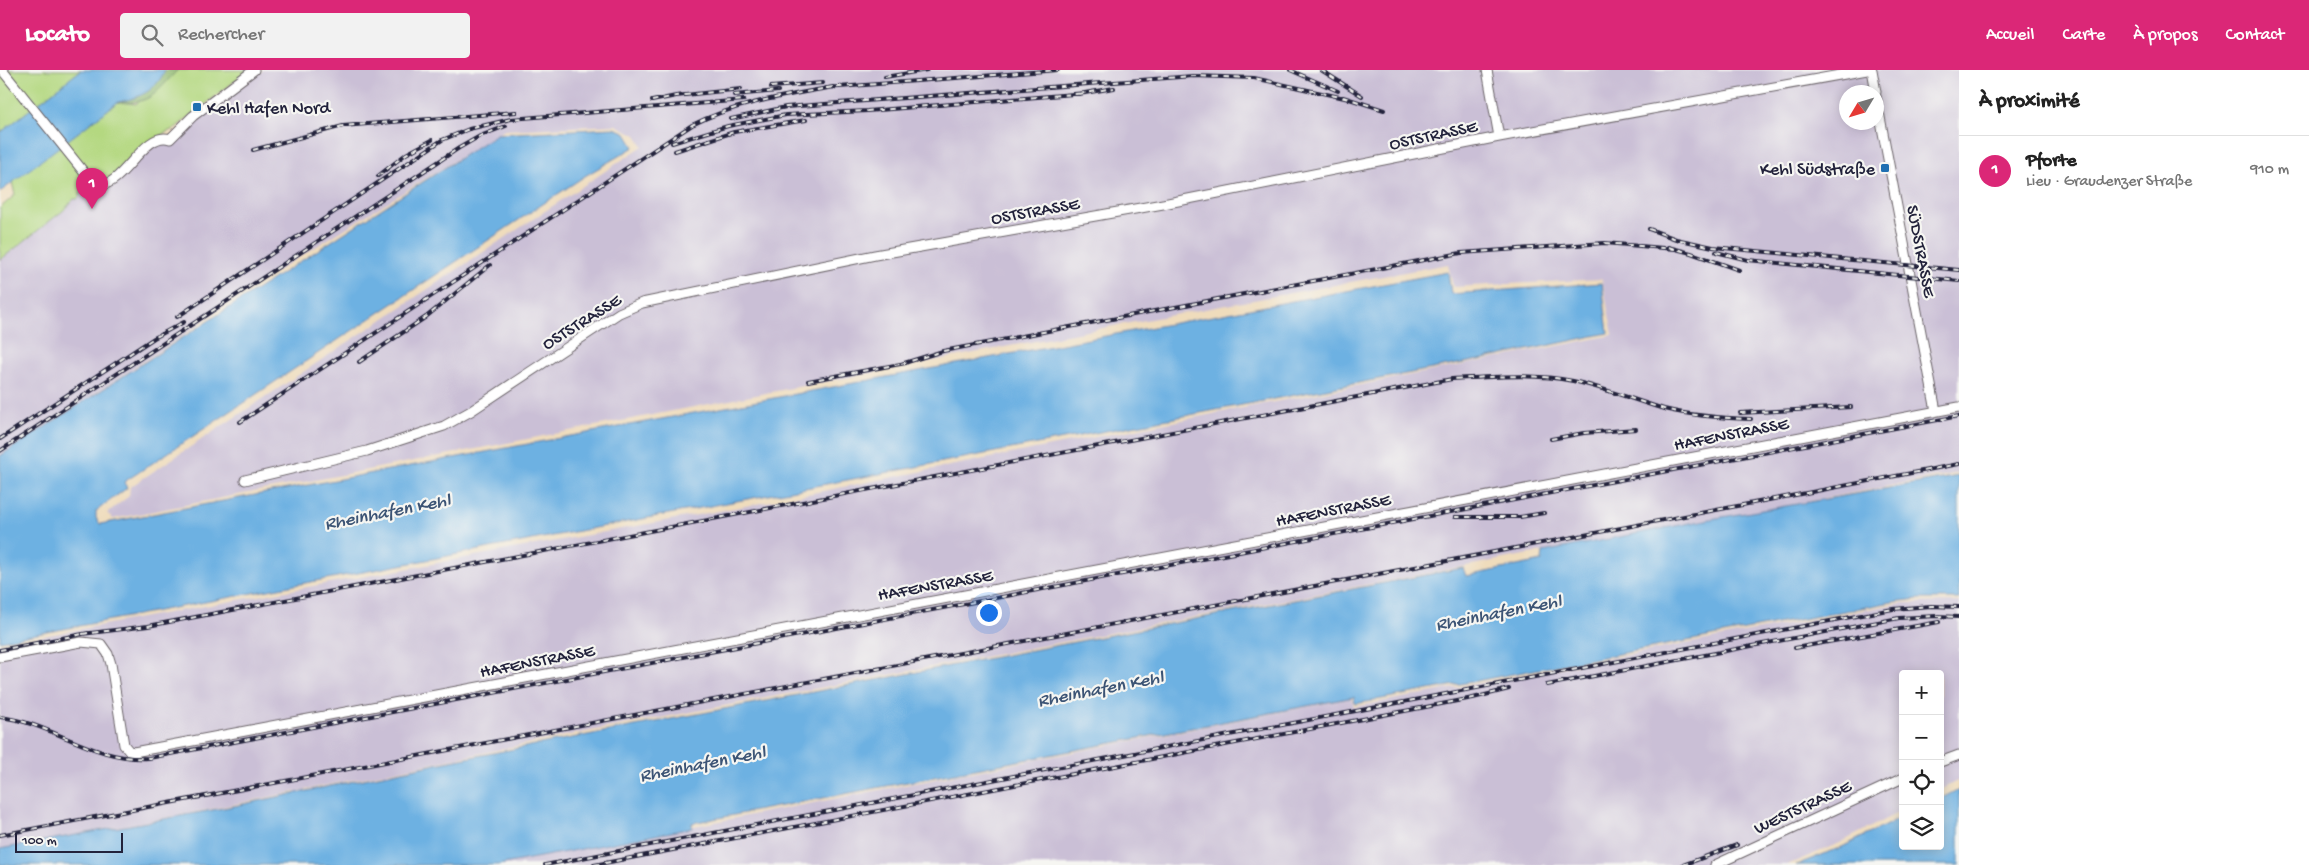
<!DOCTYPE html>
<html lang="fr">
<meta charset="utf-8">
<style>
:root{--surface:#fff;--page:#f2f2f2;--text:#222;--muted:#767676;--line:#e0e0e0;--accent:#db2777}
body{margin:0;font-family:"Gochi Hand",sans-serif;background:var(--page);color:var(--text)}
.controls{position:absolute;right:15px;bottom:15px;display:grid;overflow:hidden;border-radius:5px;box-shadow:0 2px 12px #0003}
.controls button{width:45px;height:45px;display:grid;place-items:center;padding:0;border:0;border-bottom:1px solid var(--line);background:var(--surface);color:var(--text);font:25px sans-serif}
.compass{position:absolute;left:1839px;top:15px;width:45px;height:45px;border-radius:50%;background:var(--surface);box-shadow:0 2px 12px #0003;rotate:232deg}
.scale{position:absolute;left:15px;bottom:12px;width:108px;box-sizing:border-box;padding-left:5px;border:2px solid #22223b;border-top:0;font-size:14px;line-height:18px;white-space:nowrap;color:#22223b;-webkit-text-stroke:4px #f6f6f2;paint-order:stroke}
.you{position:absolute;left:988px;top:542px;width:18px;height:18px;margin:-12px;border:4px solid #fff;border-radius:50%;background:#1a73e8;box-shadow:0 0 0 8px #1a73e833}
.badge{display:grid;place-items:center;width:32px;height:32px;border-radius:50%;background:var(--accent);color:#fff;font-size:16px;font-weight:700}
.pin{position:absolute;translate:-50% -41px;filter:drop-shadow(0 1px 2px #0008)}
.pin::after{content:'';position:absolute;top:26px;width:18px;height:15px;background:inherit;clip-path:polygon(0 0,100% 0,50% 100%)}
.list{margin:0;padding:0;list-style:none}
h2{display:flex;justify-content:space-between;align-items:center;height:65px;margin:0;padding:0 20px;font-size:21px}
h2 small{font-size:16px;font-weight:400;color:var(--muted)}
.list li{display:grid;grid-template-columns:32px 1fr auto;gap:15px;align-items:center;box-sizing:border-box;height:70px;padding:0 20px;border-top:1px solid var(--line)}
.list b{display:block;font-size:19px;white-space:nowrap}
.list p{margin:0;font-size:16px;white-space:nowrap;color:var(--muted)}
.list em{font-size:16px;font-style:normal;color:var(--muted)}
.icon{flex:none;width:28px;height:28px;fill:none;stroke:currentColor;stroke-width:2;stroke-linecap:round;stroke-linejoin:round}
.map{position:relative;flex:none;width:1959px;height:795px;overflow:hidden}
header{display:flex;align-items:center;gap:30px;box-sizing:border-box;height:70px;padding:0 25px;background:var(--accent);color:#fff}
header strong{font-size:24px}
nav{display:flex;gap:28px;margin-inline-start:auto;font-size:18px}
.search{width:350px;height:45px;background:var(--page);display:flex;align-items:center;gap:12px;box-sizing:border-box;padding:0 18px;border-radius:5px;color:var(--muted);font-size:19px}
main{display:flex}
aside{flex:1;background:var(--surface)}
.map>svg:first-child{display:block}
.industrial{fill:#cabfd6;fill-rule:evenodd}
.green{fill:#b4d880;stroke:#6b7d5e}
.forest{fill:#8fb86e;stroke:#586d54}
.water{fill:#6db1e2;stroke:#486a8e}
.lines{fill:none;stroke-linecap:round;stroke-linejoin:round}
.minor-casing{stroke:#6a6368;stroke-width:11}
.minor{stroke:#fff;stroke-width:9}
.rail-casing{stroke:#22223b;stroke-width:4}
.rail{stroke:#f6f6f2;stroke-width:2;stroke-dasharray:5.5;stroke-linecap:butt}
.poi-dot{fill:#1f6fb2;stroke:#f6f6f2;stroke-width:2}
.labels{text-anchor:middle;stroke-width:4.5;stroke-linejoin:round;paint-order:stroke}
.poi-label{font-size:18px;fill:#22223b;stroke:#f6f6f2;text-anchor:start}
.street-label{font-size:18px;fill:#22223b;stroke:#f6f6f2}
.water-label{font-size:19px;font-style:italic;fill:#3c5475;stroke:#f6f6f2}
</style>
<header>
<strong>Locato</strong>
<div class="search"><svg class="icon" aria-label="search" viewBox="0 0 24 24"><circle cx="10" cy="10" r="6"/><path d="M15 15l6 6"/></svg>Rechercher</div>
<nav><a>Accueil</a><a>Carte</a><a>À propos</a><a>Contact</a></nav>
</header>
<main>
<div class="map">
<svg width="1959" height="795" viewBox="0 0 1959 795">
<rect width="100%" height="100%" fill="#f6f6f2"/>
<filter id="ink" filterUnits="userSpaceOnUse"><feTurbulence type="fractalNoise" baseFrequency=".02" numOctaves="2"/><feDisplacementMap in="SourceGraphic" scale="10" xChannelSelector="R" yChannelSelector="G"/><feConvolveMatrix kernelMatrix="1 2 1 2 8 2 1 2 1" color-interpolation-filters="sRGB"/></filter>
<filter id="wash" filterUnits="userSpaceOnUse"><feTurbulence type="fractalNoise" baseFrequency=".0096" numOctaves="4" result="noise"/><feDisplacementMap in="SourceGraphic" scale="20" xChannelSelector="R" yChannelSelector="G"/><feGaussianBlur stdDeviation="1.12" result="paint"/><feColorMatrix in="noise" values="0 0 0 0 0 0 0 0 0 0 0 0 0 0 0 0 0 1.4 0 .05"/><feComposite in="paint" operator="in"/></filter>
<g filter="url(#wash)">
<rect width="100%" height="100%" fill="#efdcbc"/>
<path class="industrial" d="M263,0H1959V403L565,666L222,737L0,779V574L767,432L1613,265L1602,209L1453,217L1448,194L1108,257L113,449L107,443L129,426L130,417L643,76L636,65L616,55L504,60L238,225L184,265L0,386V190L64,140L74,129H78L83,117L91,116L101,119L115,114L131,95L159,72L172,73L219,32ZM1846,22H1876V52H1846Z
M1959,532V710L1940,720V604H1903V740L1840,773L1787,795H494L1352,628L1354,637L1900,533Z"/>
<path class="green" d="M0,0H81L0,63Z
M178,0H249L174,59C157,66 141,76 128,89C114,103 119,105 98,112L84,96L86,111L82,114L83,117L78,129H74L64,140L0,190V138L15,125L12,112L118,32L136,34Z"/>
<path class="forest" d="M165,0H178C156,21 153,35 118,32C138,28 157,19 165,0Z"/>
<path class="water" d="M81,0H165C156,21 139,28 118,32L0,122V63Z
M614,58L625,62L634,77L585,106L124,412L127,418L96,441V448L100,454L1448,202L1451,224L1602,213L1608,263L1479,290L0,571V386L497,64Z
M1959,406V529H1918L1892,532L1355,634L1354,627L692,753V758L498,795H0V779L234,736L446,692L1463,498L1466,506L1542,491L1543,482L1711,449Z
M1959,719V795H1796L1842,777L1903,747V776H1940V729Z"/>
</g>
<g filter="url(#ink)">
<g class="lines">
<defs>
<path id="minor" d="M2,0L91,111L101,115C124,114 145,60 170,69L193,46L254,0
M1487,0L1499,67
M1872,0L1876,22
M1876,26L1936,341
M245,410L367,381L444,356L471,341L619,243L642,233L875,185L1163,134L1499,67L1867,0
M0,587L81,572L101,574L108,584L111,594L124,675L129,681L134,682L1959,337
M1940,692L1959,685
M1715,795L1903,708"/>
</defs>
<use href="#minor" class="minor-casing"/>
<use href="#minor" class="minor"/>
<defs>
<path id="rail" d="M1290,0L1338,21
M1321,0L1362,26
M885,7L927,0
M771,17L823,13
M826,18L1058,0
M1079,24L1114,18
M734,25L778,21
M1343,27L1384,40
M652,31L676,26L741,19
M731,49L786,37L1193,6L1254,8L1349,29
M672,73L728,56L786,45L867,41L1086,23
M253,80L343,56L516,42
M675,81L734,62L806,50
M378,106L406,84L432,70
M1649,159L1676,169L1713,177L1959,200
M1668,177L1691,183L1739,200
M1716,182L1748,190L1959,211
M177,247L442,70L469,59L511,49L744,30
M359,292L426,247L490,195
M901,294L943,281L1461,183L1605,173L1675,179
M808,311L906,293
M1740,343L1851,337
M240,352L692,55C736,33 784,26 833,17
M0,369L154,268L184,252
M1551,369L1584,363L1636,359
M0,381L459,78L480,66L506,56
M1455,447H1520L1544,443
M82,564L148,556L1452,309C1493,307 1533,303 1573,311C1604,318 1634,330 1664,339C1693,346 1721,348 1751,349
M1795,578L1939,552
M0,580L88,563
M1547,615L1899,548L1937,546L1959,547
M0,647C53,653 94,692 149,688L1959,346
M0,765L1959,394
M545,795L1893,539L1931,536L1959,537
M594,795L1473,628L1509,619
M1683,795L1737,775"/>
</defs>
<use href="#rail" class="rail-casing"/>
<use href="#rail" class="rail"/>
</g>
</g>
<g class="poi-dot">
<rect x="192" y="32" width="10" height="10" rx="2.5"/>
<rect x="1880" y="93" width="10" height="10" rx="2.5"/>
</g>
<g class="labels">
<g class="poi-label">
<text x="207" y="43">Kehl Hafen Nord</text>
<text x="1875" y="104" text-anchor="end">Kehl Südstraße</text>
</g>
<g class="street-label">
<text transform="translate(1433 64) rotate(-12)" y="6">OSTSTRASSE</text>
<text transform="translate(1035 140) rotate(-10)" y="6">OSTSTRASSE</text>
<text transform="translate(1922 181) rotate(79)" y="6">SÜDSTRASSE</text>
<text transform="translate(581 251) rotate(-32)" y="6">OSTSTRASSE</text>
<text transform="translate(1731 363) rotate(-11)" y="6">HAFENSTRASSE</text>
<text transform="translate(1333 439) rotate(-11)" y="6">HAFENSTRASSE</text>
<text transform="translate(935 514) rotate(-10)" y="6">HAFENSTRASSE</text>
<text transform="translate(537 590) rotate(-11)" y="6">HAFENSTRASSE</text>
<text transform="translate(1802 736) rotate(-25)" y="6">WESTSTRASSE</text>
</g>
<g class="water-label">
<text transform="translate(387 440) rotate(-11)" y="7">Rheinhafen Kehl</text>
<text transform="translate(1498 541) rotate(-11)" y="7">Rheinhafen Kehl</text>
<text transform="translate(1100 617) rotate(-11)" y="7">Rheinhafen Kehl</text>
<text transform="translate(702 692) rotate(-11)" y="7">Rheinhafen Kehl</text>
</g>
</g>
</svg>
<div class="controls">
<button>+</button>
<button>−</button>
<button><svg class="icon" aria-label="locate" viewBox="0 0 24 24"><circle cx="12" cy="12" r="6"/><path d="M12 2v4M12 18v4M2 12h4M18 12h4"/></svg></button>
<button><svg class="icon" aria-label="layers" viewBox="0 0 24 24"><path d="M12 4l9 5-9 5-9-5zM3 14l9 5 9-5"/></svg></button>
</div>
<svg class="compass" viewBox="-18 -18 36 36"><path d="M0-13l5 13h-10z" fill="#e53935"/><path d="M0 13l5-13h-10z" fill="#767676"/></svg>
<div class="scale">100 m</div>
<div class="you"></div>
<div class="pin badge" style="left:92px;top:139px">1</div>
</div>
<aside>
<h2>À proximité<small></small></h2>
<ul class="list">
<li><span class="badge">1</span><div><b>Pforte</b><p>Lieu · Graudenzer Straße</p></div><em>910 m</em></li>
</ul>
</aside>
</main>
